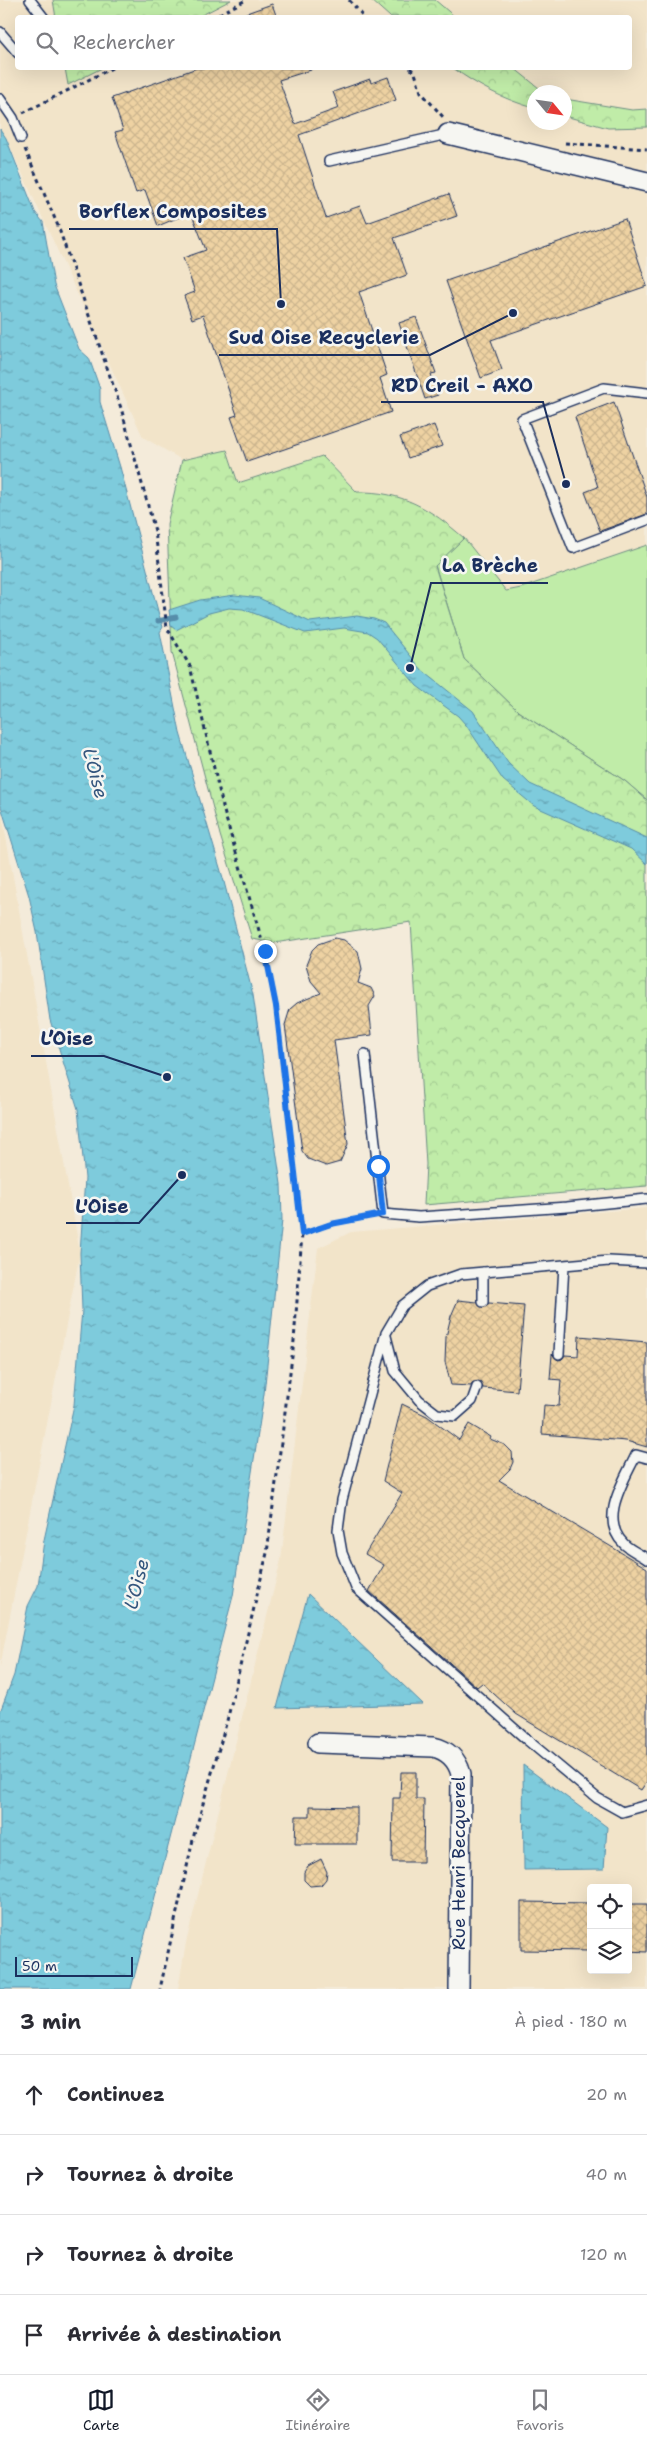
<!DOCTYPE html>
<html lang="fr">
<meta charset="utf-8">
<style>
:root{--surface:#fff;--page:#f2f2f3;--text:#2b2b33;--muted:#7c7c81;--line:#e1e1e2;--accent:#111827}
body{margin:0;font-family:"Shantell Sans",sans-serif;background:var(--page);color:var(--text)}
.controls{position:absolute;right:15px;bottom:15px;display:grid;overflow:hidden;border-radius:5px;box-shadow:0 5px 20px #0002}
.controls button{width:45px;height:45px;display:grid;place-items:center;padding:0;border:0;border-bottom:1px solid var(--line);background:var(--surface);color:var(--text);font:25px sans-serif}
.compass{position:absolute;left:527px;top:85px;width:45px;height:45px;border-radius:50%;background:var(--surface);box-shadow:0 5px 20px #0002;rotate:119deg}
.scale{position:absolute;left:15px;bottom:12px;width:118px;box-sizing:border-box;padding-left:5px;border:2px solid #1b2f5e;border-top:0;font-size:14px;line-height:18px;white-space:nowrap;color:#1b2f5e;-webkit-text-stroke:4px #f6f6f2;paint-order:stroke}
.stop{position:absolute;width:15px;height:15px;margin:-11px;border:4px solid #1a73e8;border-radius:50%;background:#fff}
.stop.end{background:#1a73e8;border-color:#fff;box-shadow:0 1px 5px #0008}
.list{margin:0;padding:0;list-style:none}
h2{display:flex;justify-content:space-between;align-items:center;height:65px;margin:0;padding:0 20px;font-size:21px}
h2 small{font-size:16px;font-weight:400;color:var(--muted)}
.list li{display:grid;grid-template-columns:32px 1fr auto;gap:15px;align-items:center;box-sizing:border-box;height:80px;padding:0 20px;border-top:1px solid var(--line)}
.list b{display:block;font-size:19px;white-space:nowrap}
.list em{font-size:16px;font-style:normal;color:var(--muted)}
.icon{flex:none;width:28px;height:28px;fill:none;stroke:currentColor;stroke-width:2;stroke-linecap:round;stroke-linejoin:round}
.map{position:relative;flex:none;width:647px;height:1989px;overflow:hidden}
.search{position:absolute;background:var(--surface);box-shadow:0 5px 20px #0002;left:15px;right:15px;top:15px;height:55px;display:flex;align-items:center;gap:12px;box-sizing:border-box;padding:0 18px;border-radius:5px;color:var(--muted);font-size:19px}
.sheet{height:385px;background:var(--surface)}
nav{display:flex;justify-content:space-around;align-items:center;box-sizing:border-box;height:70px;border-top:1px solid var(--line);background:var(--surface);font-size:14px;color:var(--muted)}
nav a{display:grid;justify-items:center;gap:2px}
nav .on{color:var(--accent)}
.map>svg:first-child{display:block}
.built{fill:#f2e4c9;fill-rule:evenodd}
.green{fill:#c0eca8;stroke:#6e8e83}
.forest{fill:url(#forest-crowns);stroke:#6e8e83}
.water{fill:url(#water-ripples);stroke:#568daa}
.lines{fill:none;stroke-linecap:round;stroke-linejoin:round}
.stream{stroke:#568daa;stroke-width:5}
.building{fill:url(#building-cross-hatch);stroke:#1b2f5e}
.lane-casing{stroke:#1b2f5e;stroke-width:12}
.street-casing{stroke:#1b2f5e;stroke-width:22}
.path{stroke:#1b2f5e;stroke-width:3;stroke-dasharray:4 4;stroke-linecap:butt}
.lane{stroke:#f6f6f2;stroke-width:9}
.street{stroke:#f6f6f2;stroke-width:19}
.route{stroke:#1a73e8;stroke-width:6}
.labels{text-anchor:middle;stroke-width:5;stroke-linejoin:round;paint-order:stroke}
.street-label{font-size:18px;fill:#1b2f5e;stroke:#f6f6f2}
.water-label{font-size:19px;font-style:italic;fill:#34567e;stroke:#f6f6f2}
.leader{fill:none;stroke:#1b2f5e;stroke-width:2}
.callout-dot{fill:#1b2f5e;stroke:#f6f6f2;stroke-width:2}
.callout-label{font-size:19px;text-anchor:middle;font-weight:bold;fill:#1b2f5e;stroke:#f6f6f2;stroke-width:5;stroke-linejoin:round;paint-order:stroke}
</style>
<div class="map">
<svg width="647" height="1989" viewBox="0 0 647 1989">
<defs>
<pattern id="forest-crowns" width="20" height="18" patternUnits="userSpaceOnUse" patternTransform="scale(1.25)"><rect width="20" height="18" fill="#c0eca8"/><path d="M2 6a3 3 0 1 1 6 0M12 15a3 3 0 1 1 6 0" fill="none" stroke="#a4cb93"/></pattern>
<pattern id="water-ripples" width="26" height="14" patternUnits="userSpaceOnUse" patternTransform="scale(1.25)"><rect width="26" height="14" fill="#7ecbdc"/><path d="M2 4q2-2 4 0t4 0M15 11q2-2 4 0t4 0" fill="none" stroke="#66a5b6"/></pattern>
<pattern id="building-cross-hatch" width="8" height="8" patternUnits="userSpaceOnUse" patternTransform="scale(1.25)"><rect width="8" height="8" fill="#eed2a2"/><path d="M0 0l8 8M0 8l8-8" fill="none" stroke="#ccb58e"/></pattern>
</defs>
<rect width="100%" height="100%" fill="#f4ebda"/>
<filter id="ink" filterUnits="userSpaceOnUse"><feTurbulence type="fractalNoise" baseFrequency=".02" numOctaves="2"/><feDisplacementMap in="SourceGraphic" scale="10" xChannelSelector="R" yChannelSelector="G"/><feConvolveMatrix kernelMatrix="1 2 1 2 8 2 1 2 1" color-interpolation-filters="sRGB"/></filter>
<g filter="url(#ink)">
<path class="built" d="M0,0H647V545L521,588L506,591L373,492H357L322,456L238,483L227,450L182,460L143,437L6,138L0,129ZM18,18H630V68H18ZM534,92H564V122H534Z
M0,803L80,1253L0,1667Z
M647,1208V1989H178L186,1943L281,1560L318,1248L351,1232ZM591,1888H628V1970H591Z"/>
<path class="green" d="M464,538L506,591L521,588L647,545V800L625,781L519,712L464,659L435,565Z"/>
<path class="forest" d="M53,0H231L198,17L56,18Z
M371,0H435L455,17H390Z
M65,68H102L68,85Z
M453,68H514L544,92H534V108C505,100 478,86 453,68Z
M565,99L632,110L647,109V127L608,128L565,116Z
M227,450L238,483L322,456L357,492C402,491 431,509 464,538L435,566L464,659L519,712L625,781L647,800V1186L424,1205L426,1164L411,922L274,943L252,939L220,835L172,652L167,524L182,460Z"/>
<path class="water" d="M0,129L6,138L35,212L43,222L54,285L79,349L89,358L100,389V402L120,467L159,615L163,627L160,632L180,733L223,878L253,995L281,1184L282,1220L264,1394L233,1596L131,1989H0V1712L14,1675L28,1606L38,1586L44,1540L74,1405L82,1310L80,1253L85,1178L78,1109L50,1020L37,932L29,896L0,803Z
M235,595L259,598L310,622L357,616L374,619L384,623L422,670L473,711L508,763L530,784L647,838V864L631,849L534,806L503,780L466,725L458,716L417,686L377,638L368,632L344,628L305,633L243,609L229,608L209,613L176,630L171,626L169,610L200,600Z
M308,1594L423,1704L277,1708Z
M523,1765L607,1827L604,1869L524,1870Z"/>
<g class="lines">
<path class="stream" d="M158,621L176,617"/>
</g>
<path class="building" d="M272,4L277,18H238V16Z
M197,68H311V70L279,80L295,124L339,108L333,92L370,79L371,83L388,77L396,100L299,135L326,218L360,206L367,223L449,194L457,216L394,238L407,275L359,292L387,375L380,378L391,412L247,462L231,417L237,415L203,315L192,319L184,296L195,292L183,258L206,250L191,212L158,226L145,190L136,193L115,132L123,130L112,98Z
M625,219L647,286L491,340L502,370L481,378L446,281Z
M416,317L436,373L431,374L438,395L425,399L399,323Z
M614,402L647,497V514L600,531L585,492L598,487L575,417Z
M434,425L442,446L408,458L400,437Z
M335,938L344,940L358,951L362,969L358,983L371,988L375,996L369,1006L372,1035L334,1040L348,1144L340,1162L326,1166L308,1159L302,1151L285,1025L290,1009L297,1003L321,993L311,981L306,965L312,950L318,944Z
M458,1300L477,1302L483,1308L489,1303L524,1306L517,1391L483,1388L479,1381L473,1382L471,1386L451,1385L445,1362L446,1337L451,1316Z
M579,1336L647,1342V1447L626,1441L542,1434L544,1405L559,1406L561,1380L550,1379L552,1354L558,1360L562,1359L565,1355L578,1356Z
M402,1404L427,1416L459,1440L469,1424L491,1437L490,1439L505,1445L512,1452L513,1462L510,1469L499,1480L647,1568V1781L641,1790L516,1714L482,1683L477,1687L369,1591L384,1565L365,1554L402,1493L383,1481Z
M401,1772H416V1799H424L423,1862H392L393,1798H400Z
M310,1806L357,1807V1844H295L296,1816H310Z
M321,1859L327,1872L326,1879L321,1885L310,1886L304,1880V1872L308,1866Z
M521,1902L591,1903V1951L521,1950Z
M628,1904H647V1952L628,1951Z"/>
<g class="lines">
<defs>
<path id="lane" d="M30,0L44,18
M0,32L18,53
M0,99L13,118L21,138
M329,161L448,134
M647,393L604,388L522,419L573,548L647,520
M365,1054L383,1214L419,1217L567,1207L647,1199
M647,1263L609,1261L461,1274L427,1286L402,1306L386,1333L342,1500L338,1530L342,1553L356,1588L526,1739L597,1798L622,1812L647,1805
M483,1302V1272
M386,1336L395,1371L419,1400L437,1414L455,1416L472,1401L477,1387
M559,1354L564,1265
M647,1458L636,1455C624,1481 598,1519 624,1544C630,1550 640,1554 647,1559"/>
<path id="street" d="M448,134L647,182
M318,1743L433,1747C447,1750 457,1759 461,1774L459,1989"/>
</defs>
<use href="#lane" class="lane-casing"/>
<use href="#street" class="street-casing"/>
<path class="path" d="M349,0L365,18
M212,18L246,0
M410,68L415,73L421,92L444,118
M23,113L112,68
M565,143L647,149
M25,149L58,226L121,408L155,531L167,628L190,666L225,815L265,951L276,1006L302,1234L294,1341L267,1553L228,1717L194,1835L160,1989
M302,1234L331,1224L374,1216"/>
<use href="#lane" class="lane"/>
<use href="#street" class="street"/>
</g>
</g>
<g class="lines" filter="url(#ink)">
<path class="route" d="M265,951L276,1006L302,1234L331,1224L383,1214L378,1166"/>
</g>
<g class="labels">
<g class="street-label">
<text transform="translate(459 1863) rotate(-90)" y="6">Rue Henri Becquerel</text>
</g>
<g class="water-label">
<text transform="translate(96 773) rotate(75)" y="7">L'Oise</text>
<text transform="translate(136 1584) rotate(-76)" y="7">L'Oise</text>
</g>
</g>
<path class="leader" d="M281 304L277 229H69M513 313L430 355H219M566 484L543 402H381M410 668L431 583H548M167 1077L104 1056H31M182 1175L139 1223H66"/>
<g class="callout-dot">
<circle cx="281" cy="304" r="5"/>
<circle cx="513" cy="313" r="5"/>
<circle cx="566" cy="484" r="5"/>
<circle cx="410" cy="668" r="5"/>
<circle cx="167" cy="1077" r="5"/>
<circle cx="182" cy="1175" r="5"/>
</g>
<g class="callout-label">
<text x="173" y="218">Borflex Composites</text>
<text x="324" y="344">Sud Oise Recyclerie</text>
<text x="462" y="392">RD Creil - AXO</text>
<text x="490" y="572">La Brèche</text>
<text x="67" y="1045">L’Oise</text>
<text x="102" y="1213">L'Oise</text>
</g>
</svg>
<div class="controls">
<button><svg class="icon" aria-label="locate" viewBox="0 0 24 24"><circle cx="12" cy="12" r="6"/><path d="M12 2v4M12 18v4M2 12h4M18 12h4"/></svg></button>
<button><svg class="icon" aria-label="layers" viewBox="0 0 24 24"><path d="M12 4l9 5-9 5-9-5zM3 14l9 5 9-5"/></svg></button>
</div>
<svg class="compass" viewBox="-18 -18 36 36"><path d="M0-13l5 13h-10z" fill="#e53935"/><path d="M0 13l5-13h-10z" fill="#7c7c81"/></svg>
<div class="scale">50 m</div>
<div class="stop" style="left:378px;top:1166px"></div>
<div class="stop end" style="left:265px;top:951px"></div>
<div class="search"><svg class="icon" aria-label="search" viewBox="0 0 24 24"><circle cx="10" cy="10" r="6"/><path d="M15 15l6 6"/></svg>Rechercher</div>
</div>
<section class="sheet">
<h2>3 min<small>À pied · 180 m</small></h2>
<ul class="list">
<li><svg class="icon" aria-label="ahead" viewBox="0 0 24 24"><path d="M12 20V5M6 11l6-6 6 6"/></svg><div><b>Continuez</b></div><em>20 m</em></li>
<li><svg class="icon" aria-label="right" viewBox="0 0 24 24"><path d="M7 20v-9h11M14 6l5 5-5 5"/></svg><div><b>Tournez à droite</b></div><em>40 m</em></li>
<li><svg class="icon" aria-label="right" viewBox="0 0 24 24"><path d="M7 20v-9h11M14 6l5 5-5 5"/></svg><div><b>Tournez à droite</b></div><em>120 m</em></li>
<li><svg class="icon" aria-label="arrive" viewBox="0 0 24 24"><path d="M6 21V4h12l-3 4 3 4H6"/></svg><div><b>Arrivée à destination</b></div></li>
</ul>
</section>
<nav>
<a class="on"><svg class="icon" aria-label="map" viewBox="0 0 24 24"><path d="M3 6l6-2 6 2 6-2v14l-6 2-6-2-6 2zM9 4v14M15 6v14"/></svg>Carte</a>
<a><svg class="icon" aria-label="directions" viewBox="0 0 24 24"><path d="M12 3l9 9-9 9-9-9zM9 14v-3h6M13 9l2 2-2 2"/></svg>Itinéraire</a>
<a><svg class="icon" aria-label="saved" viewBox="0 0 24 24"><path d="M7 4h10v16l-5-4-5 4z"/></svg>Favoris</a>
</nav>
